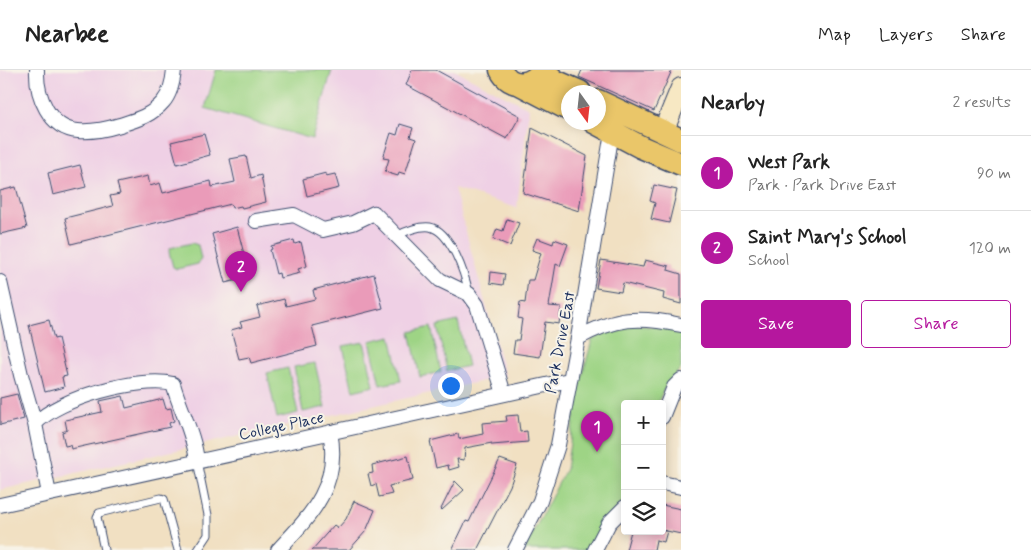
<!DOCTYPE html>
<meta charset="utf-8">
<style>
:root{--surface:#fff;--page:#f2f2f2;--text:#222;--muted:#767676;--line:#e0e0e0;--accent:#b5179e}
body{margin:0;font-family:Mynerve,sans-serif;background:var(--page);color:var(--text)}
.controls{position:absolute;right:15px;bottom:15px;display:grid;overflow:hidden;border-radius:5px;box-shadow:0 2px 12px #0003}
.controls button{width:45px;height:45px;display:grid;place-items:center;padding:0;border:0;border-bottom:1px solid var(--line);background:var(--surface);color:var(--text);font:25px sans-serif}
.compass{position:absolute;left:561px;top:15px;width:45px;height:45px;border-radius:50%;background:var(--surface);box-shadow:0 2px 12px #0003;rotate:165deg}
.you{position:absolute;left:450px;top:315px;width:18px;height:18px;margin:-12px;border:4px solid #fff;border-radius:50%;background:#1a73e8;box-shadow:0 0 0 8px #1a73e833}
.badge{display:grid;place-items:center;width:32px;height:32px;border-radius:50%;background:var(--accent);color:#fff;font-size:16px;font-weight:700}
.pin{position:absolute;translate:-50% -41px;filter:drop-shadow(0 1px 2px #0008)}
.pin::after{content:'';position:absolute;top:26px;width:18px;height:15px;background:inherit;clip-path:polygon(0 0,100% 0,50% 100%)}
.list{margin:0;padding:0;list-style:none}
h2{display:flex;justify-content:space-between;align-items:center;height:65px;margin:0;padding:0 20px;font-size:21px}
h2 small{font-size:16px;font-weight:400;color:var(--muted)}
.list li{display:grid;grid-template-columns:32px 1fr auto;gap:15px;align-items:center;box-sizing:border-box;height:75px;padding:0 20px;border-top:1px solid var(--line)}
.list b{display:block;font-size:19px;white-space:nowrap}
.list p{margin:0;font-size:16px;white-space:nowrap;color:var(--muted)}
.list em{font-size:16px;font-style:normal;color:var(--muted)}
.actions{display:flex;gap:10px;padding:15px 20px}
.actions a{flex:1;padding:11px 0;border:1px solid var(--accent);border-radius:5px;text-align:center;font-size:18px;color:var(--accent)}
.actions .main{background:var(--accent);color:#fff}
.icon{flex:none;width:28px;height:28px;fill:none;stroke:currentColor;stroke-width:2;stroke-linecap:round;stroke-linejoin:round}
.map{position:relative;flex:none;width:681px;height:480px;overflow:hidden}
header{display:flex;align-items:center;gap:30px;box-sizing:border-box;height:70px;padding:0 25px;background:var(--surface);border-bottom:1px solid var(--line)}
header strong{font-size:24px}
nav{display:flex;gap:28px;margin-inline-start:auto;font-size:18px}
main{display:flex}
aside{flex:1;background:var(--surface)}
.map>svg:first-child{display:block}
.built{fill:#efd0e5}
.green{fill:#9ed485;stroke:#5c8272}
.building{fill:#ea9bb9}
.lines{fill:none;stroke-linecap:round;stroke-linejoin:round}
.lane-casing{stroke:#3b4a6d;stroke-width:9}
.street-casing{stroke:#3b4a6d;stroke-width:16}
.secondary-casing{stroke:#3b4a6d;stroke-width:22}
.primary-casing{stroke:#3b4a6d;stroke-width:25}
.lane{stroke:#fff;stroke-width:7}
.street{stroke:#fff;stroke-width:14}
.secondary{stroke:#f7e8c3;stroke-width:20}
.primary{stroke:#eac669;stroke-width:22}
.labels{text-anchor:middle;stroke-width:4;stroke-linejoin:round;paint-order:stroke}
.street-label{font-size:16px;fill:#1b2f5e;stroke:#f7f3e8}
</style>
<header>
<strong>Nearbee</strong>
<nav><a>Map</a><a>Layers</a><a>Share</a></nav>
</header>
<main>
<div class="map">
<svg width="681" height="480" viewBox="0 0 681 480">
<rect width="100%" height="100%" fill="#f7f3e8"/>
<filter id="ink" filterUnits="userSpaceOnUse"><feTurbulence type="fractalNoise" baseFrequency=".02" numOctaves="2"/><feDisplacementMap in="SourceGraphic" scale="10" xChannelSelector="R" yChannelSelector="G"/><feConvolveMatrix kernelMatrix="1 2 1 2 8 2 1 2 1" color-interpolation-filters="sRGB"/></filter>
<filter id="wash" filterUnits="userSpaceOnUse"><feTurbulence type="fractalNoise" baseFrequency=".0096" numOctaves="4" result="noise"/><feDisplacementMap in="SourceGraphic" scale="20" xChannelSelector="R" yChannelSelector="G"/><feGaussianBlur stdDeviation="1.12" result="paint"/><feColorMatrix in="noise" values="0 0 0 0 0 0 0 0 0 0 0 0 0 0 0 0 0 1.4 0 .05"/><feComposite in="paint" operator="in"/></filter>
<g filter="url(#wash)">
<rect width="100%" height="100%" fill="#f1e0c2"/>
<path class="built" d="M0,0H454L529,38L517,138L454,118L505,306L0,420Z"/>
<path class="green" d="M216,0H332L312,69L205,38Z
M192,173L198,175L201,189L198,194L177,199L173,197L169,182L170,178Z
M458,251L468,296L447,301L437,256Z
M632,255L681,259V298L665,317L657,334H625V428L588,480H524L566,399L578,322L592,270L609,260Z
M431,257L441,302L420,307L410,262Z
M391,266L401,311L380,315L370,271Z
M364,272L374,316L353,321L343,276Z
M315,293L325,337L303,342L294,297Z
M288,298L298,343L277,348L267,303Z"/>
<g id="blocks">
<path class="building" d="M412,0H436L520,46L507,69L406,15Z
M582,0H672L654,41L579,7Z
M400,54L413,58L410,67L416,69L405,104L399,102L398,106L385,102L389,89L383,88L391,63L397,65Z
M532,58L587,86L579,141L523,123Z
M204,64L210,85L177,94L171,72Z
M246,86L251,108L261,105L266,132L242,138L241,136L232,138L231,134L71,174L65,148L113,136L110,126L120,124L117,113L148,106L150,116L160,113L163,123L211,111L212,117L235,112L230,89Z
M80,95L86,117L53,125L48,103Z
M326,103V106L335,104L339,118L307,126L303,109Z
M654,115L677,120L669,153L651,149L655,133L650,131Z
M16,117L27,158L0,164V121Z
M507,149L519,153L510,176L493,169L497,159L503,161Z
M237,157L250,207L225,213L212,164Z
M537,168L553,174L554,169L568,174L560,196L556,194L549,236L561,237L559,254L545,252L540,287L513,283L515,270H519L522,249L518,248L520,232L525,233L528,210H533L541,183L532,180Z
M294,170L295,174L301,172L307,196L298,199L300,203L280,208L279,203L276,204L270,180L272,179L271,176Z
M601,190L643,197L645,190L669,196L668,200L681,204V234L663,229L664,223L623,213L621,222L596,218Z
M491,202L505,204L503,215L490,213Z
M374,204L383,238L312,256L317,276L251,293L249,287L239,289L231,260L242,257L240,252L260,247L257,236L284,229L286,236L315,229L313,220Z
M49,250L54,269L58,268L67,306L62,307L64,317L45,322L29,255Z
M17,324L24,349L0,355V328Z
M123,326L126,338L163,329L166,339L171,338L174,351L169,353L170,357L71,379L70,375L65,376L62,362L67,360L65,350L102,342L100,331Z
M518,345L520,362L527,361L528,372L492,375V373L465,378L464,390L457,389L459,397L449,400L448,395L436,398L430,371L458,364L459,369L483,364L482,353L507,351L506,346Z
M408,386L413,410L389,416L392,424L379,427L376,414L371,416L368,404L373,403L372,395Z
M500,389L517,395L510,416L477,480H452L466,451L469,452Z
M455,411L464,420L442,440L441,439Z
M354,431L375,440L366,461L349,480H312L334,455L338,458L346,449Z
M662,435L681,439V464L662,460Z
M631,461H667L664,472L656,470L654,480H626Z"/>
</g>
</g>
<g filter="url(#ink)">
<use href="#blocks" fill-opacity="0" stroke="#3b4a6d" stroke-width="1"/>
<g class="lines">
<defs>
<path id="lane" d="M397,166C406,161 419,156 430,157C451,161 465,205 469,223
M197,391L208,445V465L198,480
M104,480L97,447L99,443L161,428L164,429L178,480"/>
<path id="street" d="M37,0C36,25 49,59 78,61C91,62 107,59 120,55C136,50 151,46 163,32C171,23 173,11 174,0
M256,151L294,145L323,160L353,153L374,143L440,210L469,224L477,235L504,324
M0,212L21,305L35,354
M578,268C616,247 639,246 681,255
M662,347L674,317L681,310
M662,413L681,417
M49,424L35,354C58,328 139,306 173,314C180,339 194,364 197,391
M0,435L569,310
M278,480C311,445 341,415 330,362
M515,480L540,431L558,375L578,268L612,62
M595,480L609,453L625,437"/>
<path id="secondary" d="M663,62L681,18"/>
<path id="primary" d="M501,0C510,19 533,17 542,0
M543,0L555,11L580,22
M520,14L568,39
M598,31L681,70
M594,52L641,77L681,94"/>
</defs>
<use href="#lane" class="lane-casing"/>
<use href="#street" class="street-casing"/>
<use href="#secondary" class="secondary-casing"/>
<use href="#primary" class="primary-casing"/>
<use href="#lane" class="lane"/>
<use href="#street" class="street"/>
<use href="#secondary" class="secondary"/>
<use href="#primary" class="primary"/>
</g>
</g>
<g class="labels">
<g class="street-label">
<text transform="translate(559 272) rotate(-79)" y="6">Park Drive East</text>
<text transform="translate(281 355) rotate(-12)" y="6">College Place</text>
</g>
</g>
</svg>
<div class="controls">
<button>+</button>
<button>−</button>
<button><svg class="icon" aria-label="layers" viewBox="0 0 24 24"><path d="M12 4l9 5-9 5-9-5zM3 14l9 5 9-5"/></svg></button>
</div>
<svg class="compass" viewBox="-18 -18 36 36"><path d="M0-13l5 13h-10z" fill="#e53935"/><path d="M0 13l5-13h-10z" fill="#767676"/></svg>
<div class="you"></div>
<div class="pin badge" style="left:597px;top:382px">1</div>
<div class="pin badge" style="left:241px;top:222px">2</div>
</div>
<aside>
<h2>Nearby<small>2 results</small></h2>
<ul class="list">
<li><span class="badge">1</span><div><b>West Park</b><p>Park · Park Drive East</p></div><em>90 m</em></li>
<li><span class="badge">2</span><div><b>Saint Mary's School</b><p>School</p></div><em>120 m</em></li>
</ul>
<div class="actions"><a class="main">Save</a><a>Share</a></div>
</aside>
</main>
